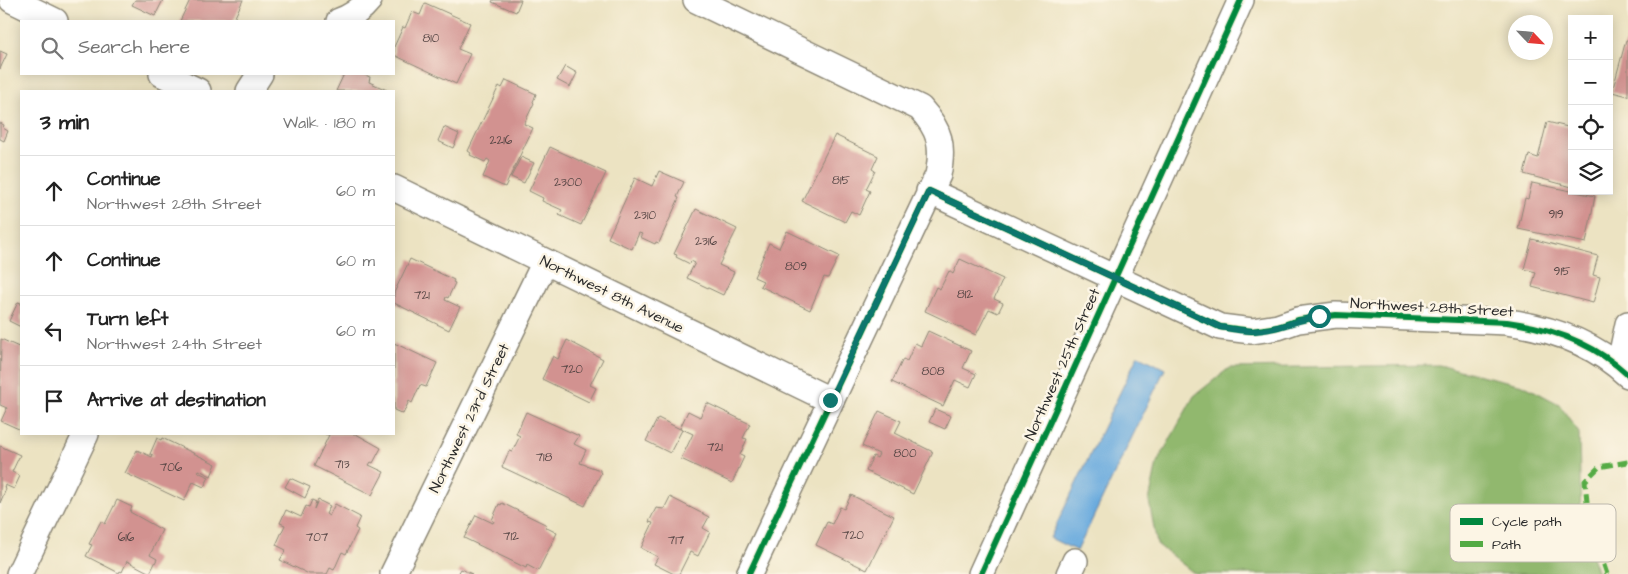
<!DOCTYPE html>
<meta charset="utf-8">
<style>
:root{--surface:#fff;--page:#f2f2f2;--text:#222;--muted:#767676;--line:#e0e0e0}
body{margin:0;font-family:"Architects Daughter",sans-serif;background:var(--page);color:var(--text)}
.controls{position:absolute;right:15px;top:15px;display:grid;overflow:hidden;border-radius:0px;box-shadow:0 2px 12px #0003}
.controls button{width:45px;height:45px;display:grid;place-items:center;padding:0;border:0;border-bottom:1px solid var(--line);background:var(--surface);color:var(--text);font:25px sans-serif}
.compass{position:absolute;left:1508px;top:15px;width:45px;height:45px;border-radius:50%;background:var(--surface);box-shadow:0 2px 12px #0003;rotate:116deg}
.stop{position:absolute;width:15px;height:15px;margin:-11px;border:4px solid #0f766e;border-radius:50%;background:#fff}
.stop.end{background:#0f766e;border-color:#fff;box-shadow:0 1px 5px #0008}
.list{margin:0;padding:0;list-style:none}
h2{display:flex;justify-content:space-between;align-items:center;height:65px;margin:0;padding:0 20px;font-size:21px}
h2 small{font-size:16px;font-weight:400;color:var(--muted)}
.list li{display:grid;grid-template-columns:32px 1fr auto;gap:15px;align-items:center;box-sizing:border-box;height:70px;padding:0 20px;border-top:1px solid var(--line)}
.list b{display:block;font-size:19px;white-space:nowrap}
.list p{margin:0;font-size:16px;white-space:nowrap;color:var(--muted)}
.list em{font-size:16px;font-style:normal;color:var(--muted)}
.icon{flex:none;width:28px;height:28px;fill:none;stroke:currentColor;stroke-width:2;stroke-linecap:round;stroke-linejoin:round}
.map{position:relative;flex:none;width:1628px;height:574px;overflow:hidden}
.search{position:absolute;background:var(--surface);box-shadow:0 2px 12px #0003;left:20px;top:20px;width:375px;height:55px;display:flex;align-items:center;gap:12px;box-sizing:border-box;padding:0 18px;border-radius:0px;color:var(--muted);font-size:19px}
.panel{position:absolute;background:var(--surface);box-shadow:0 2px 12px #0003;left:20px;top:90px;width:375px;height:345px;border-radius:0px}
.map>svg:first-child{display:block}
.forest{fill:#91b86e;stroke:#5e724c}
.water{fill:#6babde;stroke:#4b6b84}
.building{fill:#d29290}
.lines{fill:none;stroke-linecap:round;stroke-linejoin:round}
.minor-casing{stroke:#8c8776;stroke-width:28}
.minor{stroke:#fff;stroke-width:25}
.quiet{stroke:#54ab44;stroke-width:5;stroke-dasharray:10 5;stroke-linecap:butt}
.cycleway-casing{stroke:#fcf5e5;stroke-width:9}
.cycleway{stroke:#00873e;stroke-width:6}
.route{stroke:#0f766e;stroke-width:6}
.labels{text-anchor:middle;stroke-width:5;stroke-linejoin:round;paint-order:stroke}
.number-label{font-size:12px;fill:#554544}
.street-label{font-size:15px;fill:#2b2b2b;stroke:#fcf5e5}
.key{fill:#fcf5e5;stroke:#bdb8ad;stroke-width:1}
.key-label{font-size:14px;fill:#2b2b2b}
</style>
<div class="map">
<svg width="1628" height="574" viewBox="0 0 1628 574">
<rect width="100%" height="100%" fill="#fcf5e5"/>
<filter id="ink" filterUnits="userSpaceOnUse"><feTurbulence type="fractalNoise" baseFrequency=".02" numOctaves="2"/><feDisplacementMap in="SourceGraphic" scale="10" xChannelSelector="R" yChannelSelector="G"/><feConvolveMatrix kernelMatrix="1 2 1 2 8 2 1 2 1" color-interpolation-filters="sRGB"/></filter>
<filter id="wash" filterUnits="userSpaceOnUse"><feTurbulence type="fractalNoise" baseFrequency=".0096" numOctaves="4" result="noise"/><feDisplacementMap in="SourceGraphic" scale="20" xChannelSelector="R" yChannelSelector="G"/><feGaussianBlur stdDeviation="1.12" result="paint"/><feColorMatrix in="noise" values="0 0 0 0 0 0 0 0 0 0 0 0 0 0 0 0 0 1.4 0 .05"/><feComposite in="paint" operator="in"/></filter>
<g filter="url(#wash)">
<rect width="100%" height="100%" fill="#ece3c2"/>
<path class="forest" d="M1438,365L1523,385L1559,404L1579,433L1581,524L1598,574H1195L1157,544L1149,501L1157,463L1194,396L1229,368Z"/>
<path class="water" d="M1138,355L1165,369L1077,551L1050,538Z"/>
<g id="blocks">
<path class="building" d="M135,0H163L155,16L132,5Z
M190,0H243L233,21H180Z
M493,0H521L516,12L492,2Z
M425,3L470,23L458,49L470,54L456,84L394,55V47L403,27L405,28L412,12L420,15Z
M1626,40H1628V96L1612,92Z
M0,51L7,54L0,69Z
M565,66L577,73L570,87L557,80Z
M344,74H362L370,77L369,82L389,91H336Z
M506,80L536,94L533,102L534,103L524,124L533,128L505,187L483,177L490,161L487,159L485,162L470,155L471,153L468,151L499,86L502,88Z
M1547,122L1572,128V187L1524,174L1529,155L1538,158Z
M0,123L4,125L3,128L8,131L4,141L0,139Z
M444,127L459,134L453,148L438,141Z
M835,135L878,156L872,169L875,171L866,189L870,191L859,215L851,211L845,222L802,201Z
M550,147L606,173L581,225L559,215L562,210L542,201L543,198L529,191Z
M521,157L534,163L524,183L511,177Z
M659,171L684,182L677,197L679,198L659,243L656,242L655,244L640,237L642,234L639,233L632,249L608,238L635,178L652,186Z
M1532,183L1595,196L1586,243L1518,229L1525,198L1528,199Z
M696,209L737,229L719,265L734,272L723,295L687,278L695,263L691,261L690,264L676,257L677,255L674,254Z
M787,231L839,256L828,278L824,277L810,310L760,286L763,281L754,277L769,243L779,248Z
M1532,239L1598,256L1593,275L1600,277L1593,303L1532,287L1536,272L1524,269Z
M410,259L454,280L453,282L455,283L448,298L446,297L445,300L460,307L449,330L394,303V293Z
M960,259L1003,279L994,299L1003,303L998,313L989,309L976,335L925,311L936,287L940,289L949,271L953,274Z
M18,302L21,303V327L9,321Z
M928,331L971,351L963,368L976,374L970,387L955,380L943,406L892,382L903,359L907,361L915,343L921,346Z
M1,339L21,348V430L1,421L7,408L0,405Z
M567,340L603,359L590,385L596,388L589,402L542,379L553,356L558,359Z
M394,343L437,363L426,387L420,385L412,403L409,401L403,414L394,410Z
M707,403L750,424L743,438L747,439L740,455L744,457L732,483L681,459L693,434L680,428L688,411L700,417Z
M935,409L951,416L945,429L929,422Z
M879,411L901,421L895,433L933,452L913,494L866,471L873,456L877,458L879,454L862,446Z
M526,412L579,436L574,444L586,450L580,463L600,470V472L601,473L585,506L502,467L509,451L512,452L520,436L516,434Z
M658,418L682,430L670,453L646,441Z
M325,434H356L381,448L373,463L371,462L369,465L384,472L372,495L314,466L329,435Z
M157,438L161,440L162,438L216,464L211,476L199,470L198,472L209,477L204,487L193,482L184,501L125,473L137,450L152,457L153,455L150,454Z
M0,446L20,455L12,472L20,476L14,489L5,485L4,487L6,489L0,503Z
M290,478L310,487L305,498L285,487Z
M851,495L894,516L867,570L816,545L827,522L832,524L840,507L844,509Z
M670,497L709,517L703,528L710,532L698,556L690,552L679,574H674L654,564L658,557L641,548L653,523L649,522L656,508L664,509Z
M117,500L132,507L130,512L162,530L150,555L157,559L150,573L127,561L122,572L120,571L119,573L86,556L92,545L89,544L101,521L105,524Z
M312,500L316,502L314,509L318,500L330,506L326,514L329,516L335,504L360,517L355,528L358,530L346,554L342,552L334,570L330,568L327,574H309L280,560L286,550L276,545L285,525L280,523L286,510L301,517L306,506L309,507Z
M502,503L547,525L545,527L557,533L538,571L527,565L526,568L464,538L476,515L493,523L494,521L492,520L499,504L501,505Z
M461,569L472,574H458Z"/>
</g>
</g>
<g filter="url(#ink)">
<use href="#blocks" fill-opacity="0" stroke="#8c8776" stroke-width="1"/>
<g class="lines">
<defs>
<path id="minor" d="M12,0L55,21
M696,0L920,108C940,130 944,145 938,175L749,574
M339,21C351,17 361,10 369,0
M162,74L198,91
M249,91L260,74
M394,188L830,400
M929,191L1220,327L1252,331L1278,327L1298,320L1336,315L1507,322C1552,328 1595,344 1628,375
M1619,367L1628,324
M19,574L86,434
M393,574L545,262
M981,574L1241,0
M1069,574L1075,561"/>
</defs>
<use href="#minor" class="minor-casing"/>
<use href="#minor" class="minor"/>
<path class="quiet" d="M1607,574L1589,522L1585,481L1599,467L1628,462"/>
<defs>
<path id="cycleway" d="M749,574L929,191L1220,327L1252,331L1278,327L1298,320L1336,315L1507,322C1552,328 1595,344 1628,375
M981,574L1241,0"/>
</defs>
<use href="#cycleway" class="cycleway-casing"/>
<use href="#cycleway" class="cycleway"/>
</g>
</g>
<g class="lines" filter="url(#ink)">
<path class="route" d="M830,400L929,191L1220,327C1231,329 1241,331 1252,331C1275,331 1297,320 1319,316"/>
</g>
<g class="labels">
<g class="number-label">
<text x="431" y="42">810</text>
<text x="501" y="144">2216</text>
<text x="841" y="184">815</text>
<text x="568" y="186">2300</text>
<text x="1556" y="218">919</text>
<text x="645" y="219">2310</text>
<text x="706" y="245">2316</text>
<text x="796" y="270">809</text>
<text x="1562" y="275">915</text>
<text x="965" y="298">812</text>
<text x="422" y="299">721</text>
<text x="572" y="373">720</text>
<text x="933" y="375">808</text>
<text x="715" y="451">721</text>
<text x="905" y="457">800</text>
<text x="544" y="461">718</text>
<text x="342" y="468">713</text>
<text x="171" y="471">706</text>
<text x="853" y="539">720</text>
<text x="511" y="540">712</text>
<text x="126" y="541">616</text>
<text x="317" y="541">707</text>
<text x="676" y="544">717</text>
</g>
<g class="street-label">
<text transform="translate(612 294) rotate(26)" y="5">Northwest 8th Avenue</text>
<text transform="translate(1432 307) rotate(3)" y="5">Northwest 28th Street</text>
<text transform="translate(1062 364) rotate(-66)" y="5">Northwest 25th Street</text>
<text transform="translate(469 418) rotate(-64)" y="5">Northwest 23rd Street</text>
</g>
</g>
<rect x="1450" y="504" width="166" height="58" rx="8" class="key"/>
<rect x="1460" y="518" width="23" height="7" fill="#00873e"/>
<rect x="1460" y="541" width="23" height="6" fill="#54ab44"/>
<g class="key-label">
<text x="1492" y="526">Cycle path</text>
<text x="1492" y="549">Path</text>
</g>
</svg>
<div class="controls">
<button>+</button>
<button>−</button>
<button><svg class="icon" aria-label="locate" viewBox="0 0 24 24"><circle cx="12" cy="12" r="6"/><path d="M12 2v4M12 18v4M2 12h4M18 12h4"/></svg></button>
<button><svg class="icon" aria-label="layers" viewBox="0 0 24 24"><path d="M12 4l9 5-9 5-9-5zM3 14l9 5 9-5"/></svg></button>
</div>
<svg class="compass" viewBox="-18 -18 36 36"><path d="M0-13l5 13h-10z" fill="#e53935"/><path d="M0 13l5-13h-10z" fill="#767676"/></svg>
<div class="stop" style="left:1319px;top:316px"></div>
<div class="stop end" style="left:830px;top:400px"></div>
<div class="search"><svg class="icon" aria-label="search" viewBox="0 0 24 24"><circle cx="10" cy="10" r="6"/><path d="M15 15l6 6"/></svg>Search here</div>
<section class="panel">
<h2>3 min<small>Walk · 180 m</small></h2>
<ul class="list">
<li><svg class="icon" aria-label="ahead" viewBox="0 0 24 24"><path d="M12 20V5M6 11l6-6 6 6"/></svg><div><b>Continue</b><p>Northwest 28th Street</p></div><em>60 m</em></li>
<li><svg class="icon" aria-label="ahead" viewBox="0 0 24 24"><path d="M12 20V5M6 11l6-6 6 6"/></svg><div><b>Continue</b></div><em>60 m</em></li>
<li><svg class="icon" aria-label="left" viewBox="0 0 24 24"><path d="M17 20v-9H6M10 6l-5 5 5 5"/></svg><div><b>Turn left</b><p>Northwest 24th Street</p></div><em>60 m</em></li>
<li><svg class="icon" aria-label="arrive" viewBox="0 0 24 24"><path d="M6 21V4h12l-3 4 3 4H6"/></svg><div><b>Arrive at destination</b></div></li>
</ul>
</section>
</div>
